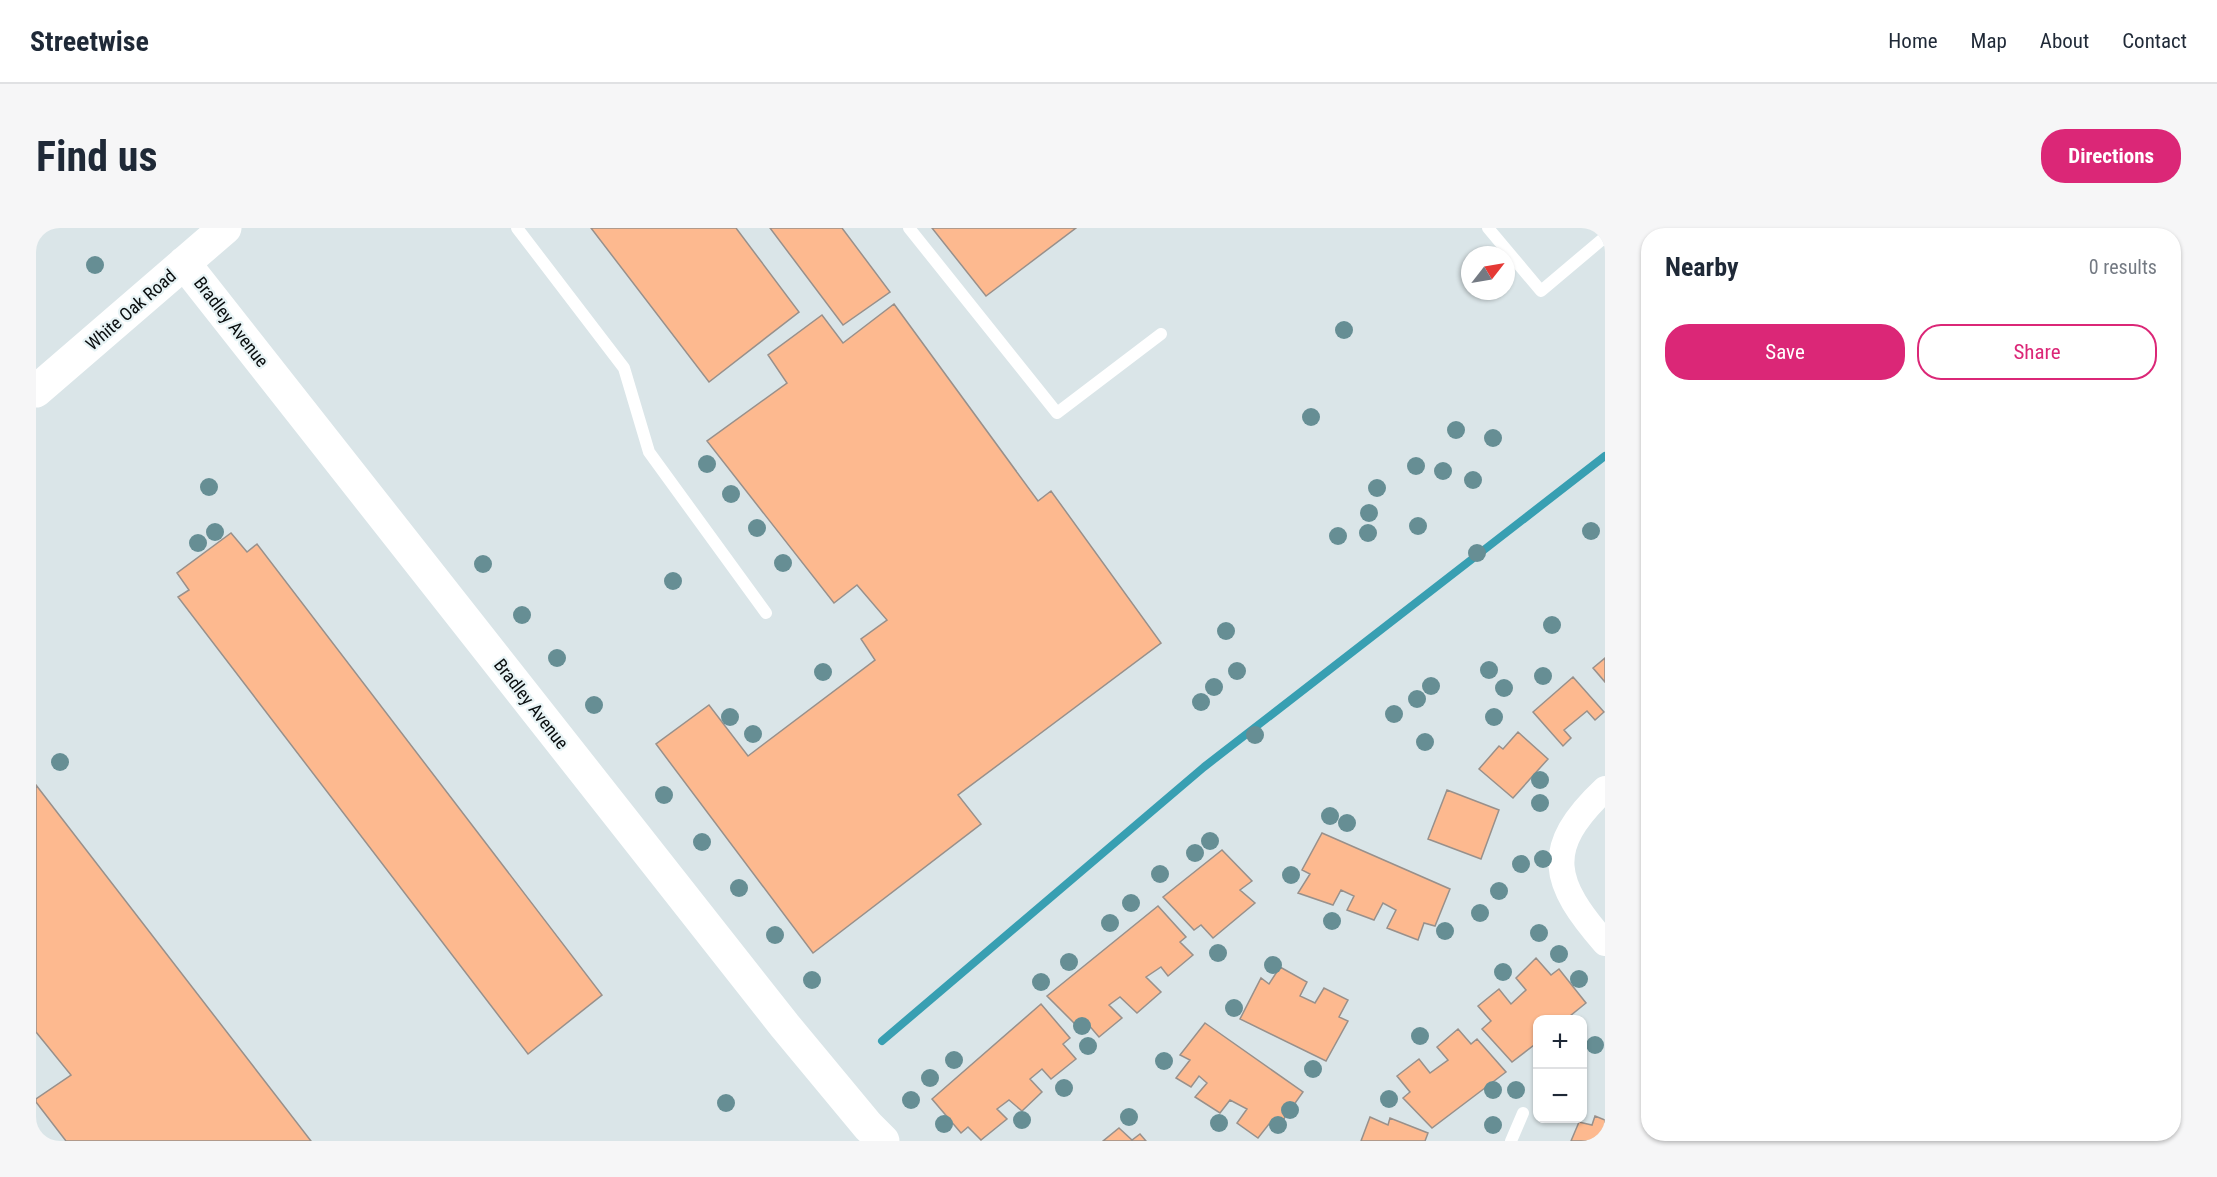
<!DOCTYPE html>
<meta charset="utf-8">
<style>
:root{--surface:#fff;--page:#f6f6f7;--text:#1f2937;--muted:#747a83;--line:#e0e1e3;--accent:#db2777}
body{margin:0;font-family:"Roboto Condensed",sans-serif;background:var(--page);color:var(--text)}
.controls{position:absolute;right:18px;bottom:18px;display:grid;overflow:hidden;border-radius:12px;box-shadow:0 2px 4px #0004}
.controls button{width:54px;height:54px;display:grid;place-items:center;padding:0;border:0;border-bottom:2px solid var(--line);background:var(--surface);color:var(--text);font:30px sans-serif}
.compass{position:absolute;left:1425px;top:18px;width:54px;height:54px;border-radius:50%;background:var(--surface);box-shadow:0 2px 4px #0004;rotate:59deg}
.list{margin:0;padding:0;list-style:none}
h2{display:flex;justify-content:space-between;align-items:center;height:78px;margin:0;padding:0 24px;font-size:26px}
h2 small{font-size:20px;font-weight:400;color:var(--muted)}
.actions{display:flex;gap:12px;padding:18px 24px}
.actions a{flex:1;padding:14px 0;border:2px solid var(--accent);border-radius:24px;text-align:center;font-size:21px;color:var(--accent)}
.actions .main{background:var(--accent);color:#fff}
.map{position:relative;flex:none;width:1569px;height:913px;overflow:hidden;border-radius:24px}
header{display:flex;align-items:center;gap:36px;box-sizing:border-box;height:84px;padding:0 30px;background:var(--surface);border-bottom:2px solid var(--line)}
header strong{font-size:28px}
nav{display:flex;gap:33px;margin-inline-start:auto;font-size:21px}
.intro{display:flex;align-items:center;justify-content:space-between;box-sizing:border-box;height:144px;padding:0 36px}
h1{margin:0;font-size:42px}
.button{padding:15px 27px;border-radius:24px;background:var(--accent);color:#fff;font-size:21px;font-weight:700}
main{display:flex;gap:36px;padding:0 36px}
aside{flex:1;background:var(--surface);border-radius:24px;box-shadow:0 2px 4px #0004}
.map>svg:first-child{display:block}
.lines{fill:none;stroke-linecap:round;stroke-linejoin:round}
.stream{stroke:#389fb2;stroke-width:8}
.building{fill:#fdb98f;stroke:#98908b;stroke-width:1.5}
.lane{stroke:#fff;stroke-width:12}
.street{stroke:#fff;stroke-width:26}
.secondary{stroke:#fff;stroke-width:33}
.tree{fill:#668e94}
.labels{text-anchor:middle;stroke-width:4.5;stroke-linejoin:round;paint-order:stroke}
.street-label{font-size:18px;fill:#090d0e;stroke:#e7f3f5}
</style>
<header>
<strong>Streetwise</strong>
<nav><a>Home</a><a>Map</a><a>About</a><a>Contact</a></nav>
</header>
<div class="intro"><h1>Find us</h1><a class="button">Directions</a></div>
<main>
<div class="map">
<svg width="1569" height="913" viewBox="0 0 1569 913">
<rect width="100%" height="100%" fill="#dae5e8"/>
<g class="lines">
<path class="stream" d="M846,813L1168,539L1569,228"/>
</g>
<path class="building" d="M555,0H700L763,84L673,154Z
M734,0H806L854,64L807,97Z
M896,0H1040L950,68Z
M858,76L1002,273L1015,263L1125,415L922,567L945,596L777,725L620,516L673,477L712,528L839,432L825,411L851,392L821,357L798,375L671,213L751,155L732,127L786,87L807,115Z
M195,305L211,324L221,316L566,767L492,826L142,369L153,362L141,345Z
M1569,430V454L1557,440Z
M1537,449L1568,484L1559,492L1551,483L1528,502L1535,510L1527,518L1497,484Z
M1482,504L1512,531L1477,570L1443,541L1463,518L1467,521Z
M0,557L275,913H30L0,874V871L35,847L0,804Z
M1411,562L1463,582L1445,631L1392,611Z
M1286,605L1414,661L1399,698L1388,695L1382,712L1351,700L1360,682L1347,675L1338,692L1311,682L1318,668L1305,662L1297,677L1262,665L1274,646L1266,642Z
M1186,622L1216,653L1204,662L1219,675L1177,710L1165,697L1158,702L1127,669Z
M1122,678L1150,709L1144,714L1157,727L1132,748L1125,739L1110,749L1125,764L1101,785L1084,769L1073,777L1086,790L1063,809L1051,795L1043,800L1011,768Z
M1500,730L1515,747L1523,741L1550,775L1529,792H1502V814L1476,834L1446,801L1455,793L1442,778L1463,761L1475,776L1490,762L1480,750Z
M1244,739L1271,754L1264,768L1279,775L1288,760L1312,772L1303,789L1312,793L1290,833L1204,791L1225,750L1233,756Z
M1005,776L1034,810L1027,816L1040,831L1015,851L1006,841L994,851L1006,864L986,883L973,872L961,881L971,891L945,912L932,899L925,905L896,871Z
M1169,795L1267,864L1240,902L1233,896L1222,910L1201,895L1211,881L1194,872L1184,885L1159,869L1171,855L1163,848L1155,859L1140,850L1154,832L1144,827Z
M1422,801L1435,816L1441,811L1470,844L1396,900L1367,870L1374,864L1361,848L1383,831L1394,845L1412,832L1401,819Z
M1559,888L1569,892V913H1535L1543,894L1556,897Z
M1334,889L1352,897L1354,890L1392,905L1389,913H1325Z
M1083,900L1096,912L1104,906L1110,913H1067Z"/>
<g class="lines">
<path class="lane" d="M481,0L588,140L613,224L730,385
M873,0L1021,185L1125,106
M1452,0L1505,63L1569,9
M1475,913L1487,885"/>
<path class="street" d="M1569,561C1505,621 1517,655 1569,715"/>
<path class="secondary" d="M148,35L749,798L832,898L847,913
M0,163L189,0"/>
</g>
<g class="tree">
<circle cx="59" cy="37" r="9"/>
<circle cx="1308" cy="102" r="9"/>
<circle cx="1275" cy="189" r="9"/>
<circle cx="1420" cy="202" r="9"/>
<circle cx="1457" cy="210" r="9"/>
<circle cx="671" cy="236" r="9"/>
<circle cx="1380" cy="238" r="9"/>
<circle cx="1407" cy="243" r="9"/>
<circle cx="1437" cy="252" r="9"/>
<circle cx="173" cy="259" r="9"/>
<circle cx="1341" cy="260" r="9"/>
<circle cx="695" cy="266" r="9"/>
<circle cx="1333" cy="285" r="9"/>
<circle cx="1382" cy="298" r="9"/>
<circle cx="721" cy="300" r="9"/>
<circle cx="1555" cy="303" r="9"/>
<circle cx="179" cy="304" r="9"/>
<circle cx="1332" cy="305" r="9"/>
<circle cx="1302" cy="308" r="9"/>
<circle cx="162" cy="315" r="9"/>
<circle cx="1441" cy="325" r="9"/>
<circle cx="747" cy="335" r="9"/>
<circle cx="447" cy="336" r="9"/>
<circle cx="637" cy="353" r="9"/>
<circle cx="486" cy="387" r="9"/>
<circle cx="1516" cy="397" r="9"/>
<circle cx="1190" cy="403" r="9"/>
<circle cx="521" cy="430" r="9"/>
<circle cx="1453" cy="442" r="9"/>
<circle cx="1201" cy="443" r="9"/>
<circle cx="787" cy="444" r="9"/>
<circle cx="1507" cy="448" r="9"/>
<circle cx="1395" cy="458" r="9"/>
<circle cx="1178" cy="459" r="9"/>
<circle cx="1468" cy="460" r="9"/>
<circle cx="1381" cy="471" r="9"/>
<circle cx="1165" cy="474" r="9"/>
<circle cx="558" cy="477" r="9"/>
<circle cx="1358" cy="486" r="9"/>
<circle cx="694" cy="489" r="9"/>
<circle cx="1458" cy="489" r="9"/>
<circle cx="717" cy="506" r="9"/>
<circle cx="1219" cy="507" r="9"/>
<circle cx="1389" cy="514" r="9"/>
<circle cx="24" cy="534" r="9"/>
<circle cx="1504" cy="552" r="9"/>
<circle cx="628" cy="567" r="9"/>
<circle cx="1504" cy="575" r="9"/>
<circle cx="1294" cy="588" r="9"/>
<circle cx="1311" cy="595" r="9"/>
<circle cx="1174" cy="613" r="9"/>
<circle cx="666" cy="614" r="9"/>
<circle cx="1159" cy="625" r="9"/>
<circle cx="1507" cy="631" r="9"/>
<circle cx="1485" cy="636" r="9"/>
<circle cx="1124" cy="646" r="9"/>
<circle cx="1255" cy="647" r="9"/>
<circle cx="703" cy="660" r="9"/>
<circle cx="1463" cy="663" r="9"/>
<circle cx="1095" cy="675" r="9"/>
<circle cx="1444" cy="685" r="9"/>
<circle cx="1296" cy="693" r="9"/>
<circle cx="1074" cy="695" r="9"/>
<circle cx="1409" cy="703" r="9"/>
<circle cx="1503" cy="705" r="9"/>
<circle cx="739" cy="707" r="9"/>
<circle cx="1182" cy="725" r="9"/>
<circle cx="1523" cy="726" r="9"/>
<circle cx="1033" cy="734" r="9"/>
<circle cx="1237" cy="737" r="9"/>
<circle cx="1467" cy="744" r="9"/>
<circle cx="1543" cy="751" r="9"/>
<circle cx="776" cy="752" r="9"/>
<circle cx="1005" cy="754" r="9"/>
<circle cx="1198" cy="780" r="9"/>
<circle cx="1046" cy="798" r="9"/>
<circle cx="1384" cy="808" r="9"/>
<circle cx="1559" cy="817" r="9"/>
<circle cx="1052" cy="818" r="9"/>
<circle cx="918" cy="832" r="9"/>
<circle cx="1128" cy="833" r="9"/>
<circle cx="1277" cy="841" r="9"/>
<circle cx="894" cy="850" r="9"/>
<circle cx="1028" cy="860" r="9"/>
<circle cx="1457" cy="862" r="9"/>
<circle cx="1480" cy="862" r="9"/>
<circle cx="1353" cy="871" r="9"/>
<circle cx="875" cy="872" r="9"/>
<circle cx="690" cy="875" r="9"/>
<circle cx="1254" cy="882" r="9"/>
<circle cx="1093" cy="889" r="9"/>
<circle cx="986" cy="892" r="9"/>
<circle cx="1183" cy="895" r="9"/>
<circle cx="908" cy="896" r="9"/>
<circle cx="1242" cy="897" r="9"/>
<circle cx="1457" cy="897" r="9"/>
</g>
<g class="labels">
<g class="street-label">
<text transform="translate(95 82) rotate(-41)" y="6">White Oak Road</text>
<text transform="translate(195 94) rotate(52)" y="6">Bradley Avenue</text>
<text transform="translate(495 476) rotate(52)" y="6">Bradley Avenue</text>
</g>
</g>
</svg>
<div class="controls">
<button>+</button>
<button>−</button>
</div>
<svg class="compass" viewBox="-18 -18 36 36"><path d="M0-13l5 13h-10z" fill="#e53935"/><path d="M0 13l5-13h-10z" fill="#747a83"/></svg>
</div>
<aside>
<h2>Nearby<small>0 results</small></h2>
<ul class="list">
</ul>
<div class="actions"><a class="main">Save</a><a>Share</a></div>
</aside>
</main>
